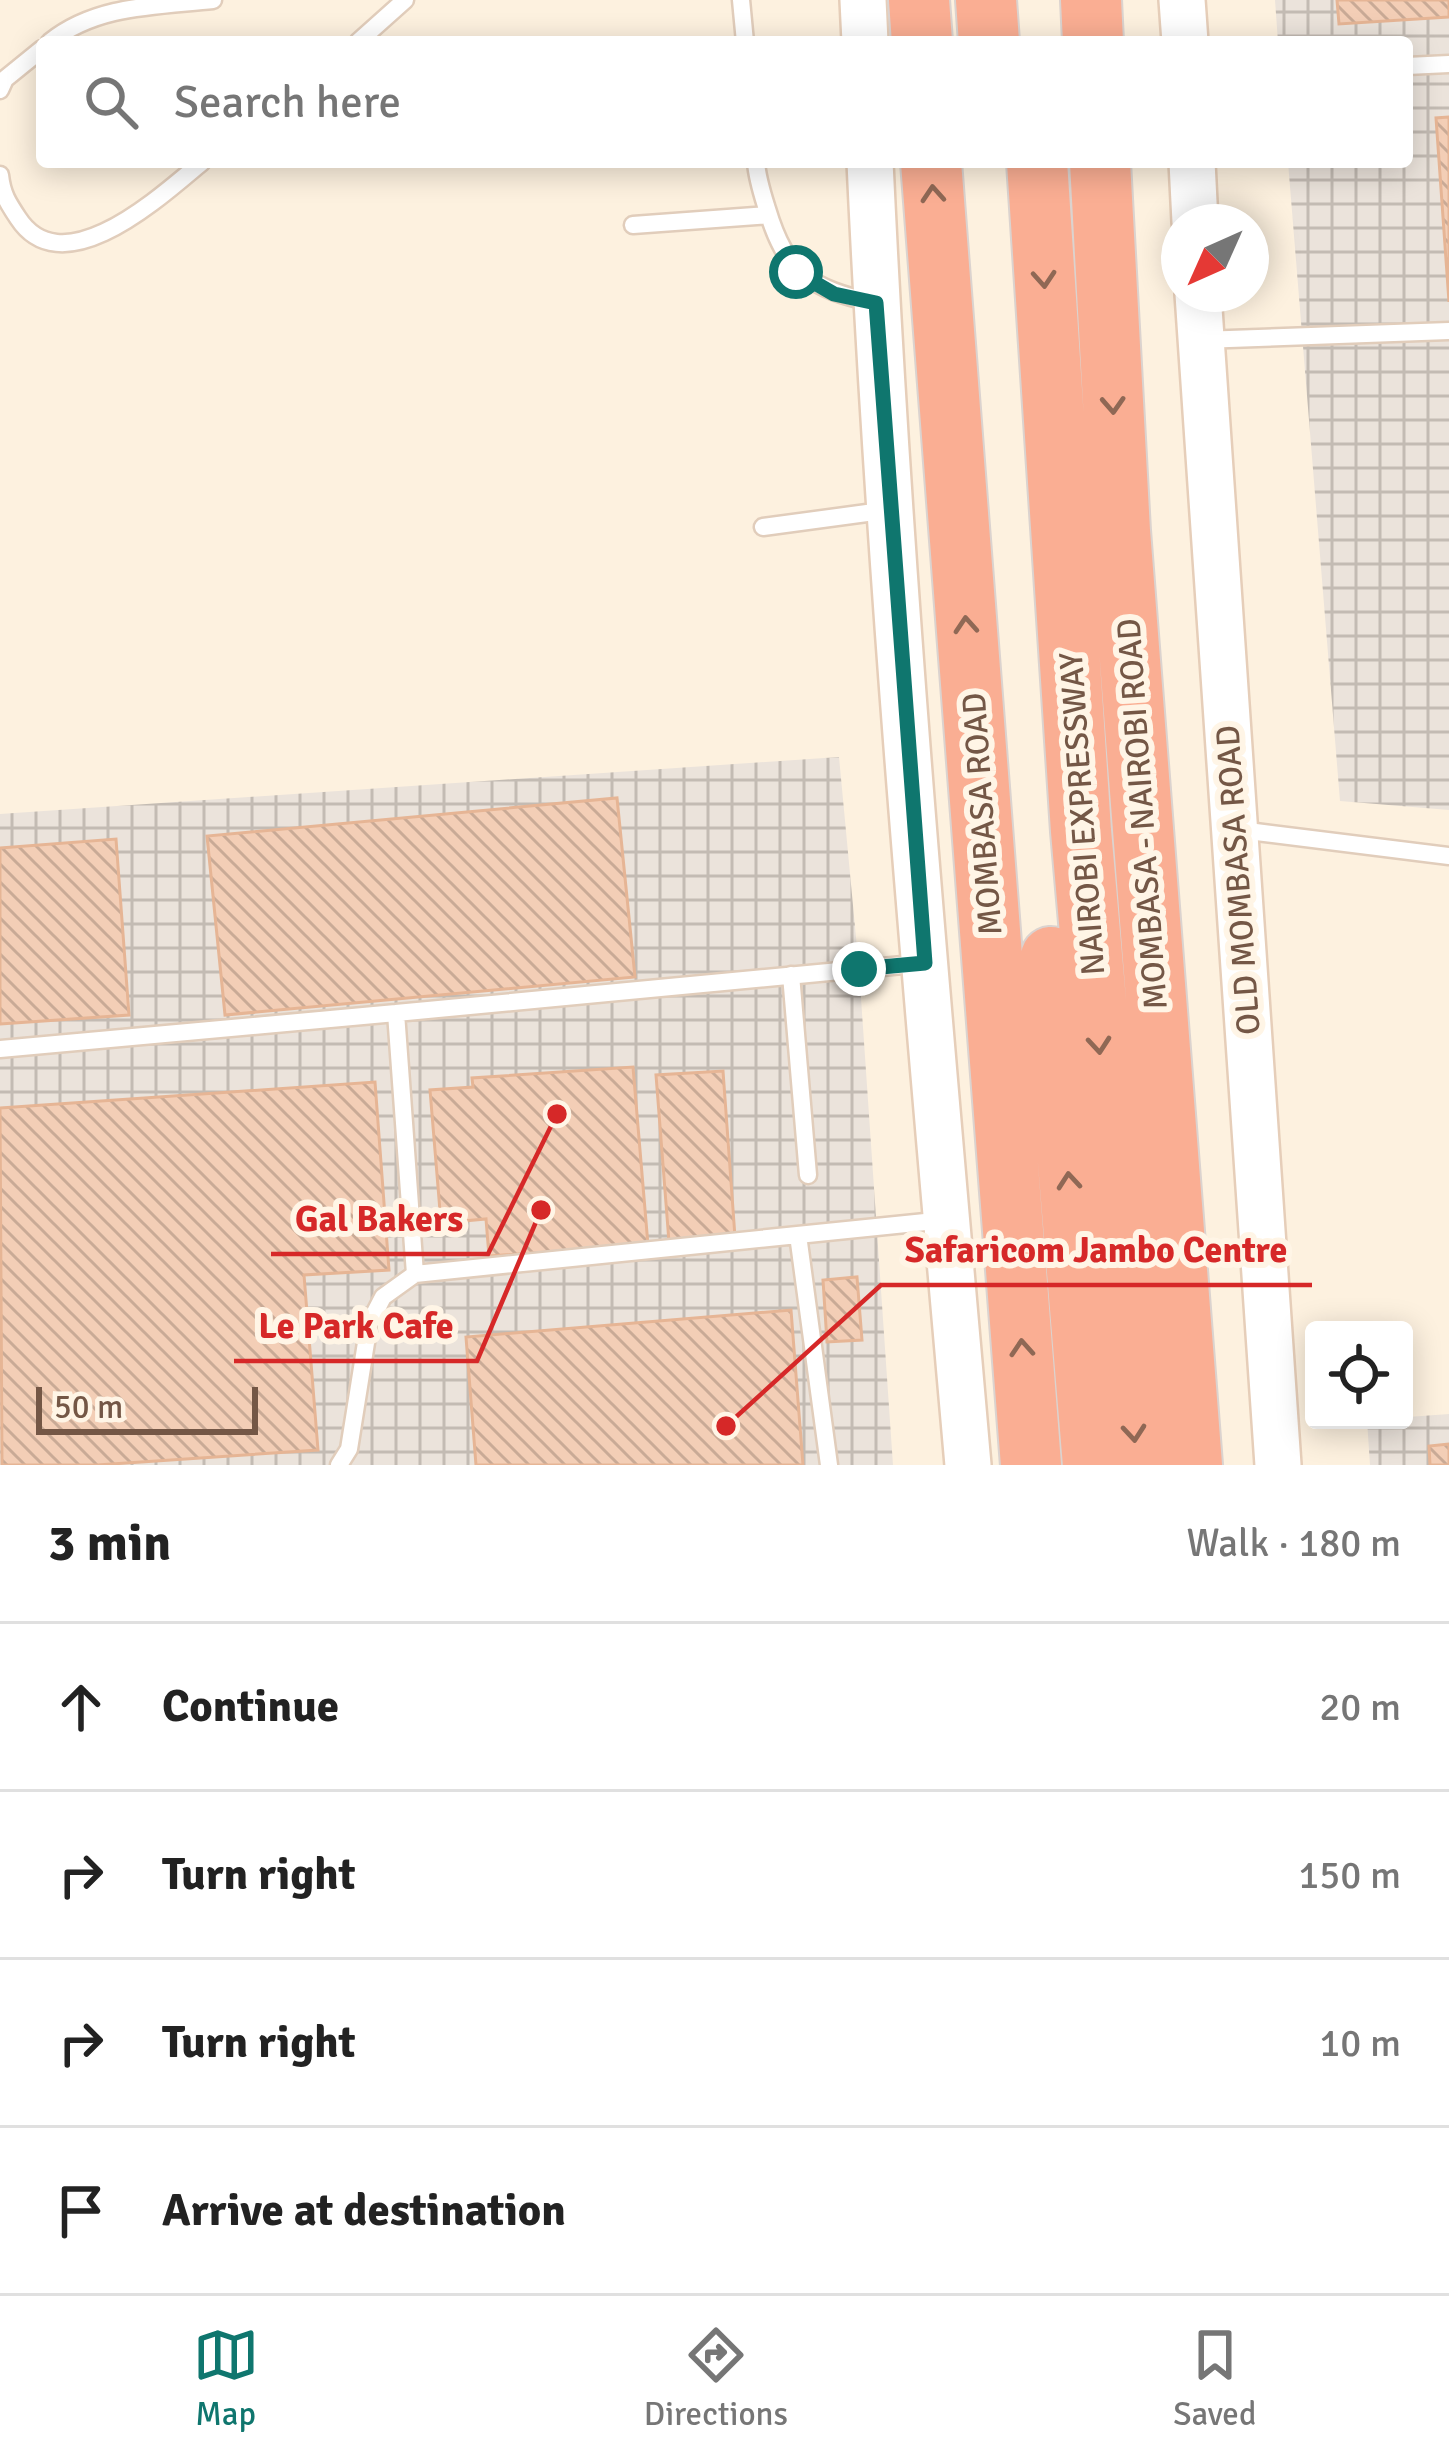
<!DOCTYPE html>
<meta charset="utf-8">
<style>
:root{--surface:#fff;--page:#f2f2f2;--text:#222;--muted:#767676;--line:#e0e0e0;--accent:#0f766e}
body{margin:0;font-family:Signika,sans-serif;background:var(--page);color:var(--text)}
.controls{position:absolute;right:36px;bottom:36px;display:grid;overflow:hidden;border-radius:12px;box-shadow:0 6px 30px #0003}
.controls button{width:108px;height:108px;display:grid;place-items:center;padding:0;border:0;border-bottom:3px solid var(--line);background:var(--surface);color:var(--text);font:60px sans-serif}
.compass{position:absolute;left:1161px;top:204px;width:108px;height:108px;border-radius:50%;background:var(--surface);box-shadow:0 6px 30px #0003;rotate:225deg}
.scale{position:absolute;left:36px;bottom:30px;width:222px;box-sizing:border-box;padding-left:12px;border:6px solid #745746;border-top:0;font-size:33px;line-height:42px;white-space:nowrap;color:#745746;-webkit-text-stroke:9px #fff5e6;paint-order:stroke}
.stop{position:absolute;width:36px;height:36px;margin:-27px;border:9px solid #0f766e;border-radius:50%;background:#fff}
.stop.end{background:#0f766e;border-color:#fff;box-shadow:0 3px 12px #0008}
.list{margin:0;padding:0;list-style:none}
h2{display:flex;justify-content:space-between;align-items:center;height:156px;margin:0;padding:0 48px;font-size:51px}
h2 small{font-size:39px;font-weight:400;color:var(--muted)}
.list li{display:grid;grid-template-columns:78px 1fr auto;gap:36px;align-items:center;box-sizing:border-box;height:168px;padding:0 48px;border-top:3px solid var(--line)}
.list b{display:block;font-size:45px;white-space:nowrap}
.list em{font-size:39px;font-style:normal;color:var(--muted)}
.icon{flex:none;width:66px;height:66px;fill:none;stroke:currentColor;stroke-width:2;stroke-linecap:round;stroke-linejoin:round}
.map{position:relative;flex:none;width:1449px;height:1465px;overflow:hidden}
.search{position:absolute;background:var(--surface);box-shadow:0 6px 30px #0003;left:36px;right:36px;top:36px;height:132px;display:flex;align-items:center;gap:30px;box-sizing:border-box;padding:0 42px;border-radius:12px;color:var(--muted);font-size:45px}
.sheet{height:828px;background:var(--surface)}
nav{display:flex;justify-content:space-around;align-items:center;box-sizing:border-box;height:168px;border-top:3px solid var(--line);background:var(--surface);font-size:33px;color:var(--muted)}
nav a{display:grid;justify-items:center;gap:6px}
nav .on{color:var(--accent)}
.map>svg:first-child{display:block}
.industrial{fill:url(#industrial-grid)}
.building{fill:url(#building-back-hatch);stroke:#e6b595;stroke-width:3}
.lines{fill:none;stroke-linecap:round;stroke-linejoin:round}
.lane-casing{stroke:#e1cdbb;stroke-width:21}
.secondary-casing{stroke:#e6ceb9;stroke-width:50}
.highway-casing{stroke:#dbd3cf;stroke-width:64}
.lane{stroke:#fff;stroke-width:16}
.secondary{stroke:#fff;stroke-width:45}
.highway{stroke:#faae93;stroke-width:60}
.oneway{stroke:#8f6855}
.route{stroke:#0f766e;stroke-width:15}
.labels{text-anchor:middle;stroke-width:12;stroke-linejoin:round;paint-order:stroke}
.street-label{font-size:33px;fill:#745746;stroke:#fff5e6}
.leader{fill:none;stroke:#d62828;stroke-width:4.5}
.callout-dot{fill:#d62828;stroke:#fff5e6;stroke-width:4.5}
.callout-label{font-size:36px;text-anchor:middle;font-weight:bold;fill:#d62828;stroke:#fff5e6;stroke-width:12;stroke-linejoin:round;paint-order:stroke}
</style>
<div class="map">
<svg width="1449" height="1465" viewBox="0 0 1449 1465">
<defs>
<pattern id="industrial-grid" width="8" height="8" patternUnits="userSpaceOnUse" patternTransform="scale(3)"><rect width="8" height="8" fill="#ebe3db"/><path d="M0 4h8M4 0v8" fill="none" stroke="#c3bbb3"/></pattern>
<pattern id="building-back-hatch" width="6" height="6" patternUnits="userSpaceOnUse" patternTransform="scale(3)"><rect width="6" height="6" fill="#f3ceb6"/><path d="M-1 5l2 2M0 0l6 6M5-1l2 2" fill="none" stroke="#c9aa96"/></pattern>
</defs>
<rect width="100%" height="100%" fill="#fdf1df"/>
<path class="industrial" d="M1275,0H1449V810L1340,801L1288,162H1407V42H1278Z
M839,757L859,969L893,1465H0V814Z
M1449,1414V1465H1370L1367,1420Z"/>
<path class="building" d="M1337,0H1449V17L1339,24Z
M1449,117V302L1436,118Z
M617,798L635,977L225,1015L207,836Z
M116,839L129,1015L0,1024V848Z
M633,1067L648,1245L489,1256L486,1219L441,1223L430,1090L473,1087L472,1078Z
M723,1071L735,1237L669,1242L656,1075Z
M375,1082L389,1270L304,1275L318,1450L97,1465H2L0,1108Z
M857,1277L862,1340L827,1342L823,1280Z
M791,1310L803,1465H476L466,1337Z
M1449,1444V1465H1430L1429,1446Z"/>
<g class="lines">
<defs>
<path id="lane" d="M741,0L745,42
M50,42C96,5 156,6 213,0
M358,42L405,0
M1407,66L1449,64
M0,90L5,79L42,49
M756,162C757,178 762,193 767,209C786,273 811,289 875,303
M0,175C2,194 8,203 18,218C63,287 161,196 202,162
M633,225L769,215
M1201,340L1449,331
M763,527L889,510
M1240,830L1449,856
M791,975L808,1175
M0,1049L396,1013
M798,1235L829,1465
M415,1274L396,1013L924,963
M339,1465L349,1449L369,1324L383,1297L415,1274L945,1220"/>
<path id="secondary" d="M863,0L865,42
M1182,0L1185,42
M870,162C890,597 930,1031 968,1465
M1192,162L1195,222
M1198,294L1278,1465"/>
<path id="highway" d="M919,0L922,42
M986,0L989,42
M1091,0L1093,42
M931,162L1031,1465
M1037,162L1081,831L1137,1465
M1100,162L1120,531L1192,1465
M1051,957L1093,1465"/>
</defs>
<use href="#lane" class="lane-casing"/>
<use href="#secondary" class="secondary-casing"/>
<use href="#highway" class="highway-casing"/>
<use href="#lane" class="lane"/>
<use href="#secondary" class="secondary"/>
<use href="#highway" class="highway"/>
</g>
<defs><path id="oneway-chevron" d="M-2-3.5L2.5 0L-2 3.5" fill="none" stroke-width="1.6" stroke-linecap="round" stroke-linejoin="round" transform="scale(3)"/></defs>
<g class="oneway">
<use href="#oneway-chevron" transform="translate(933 194) rotate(-94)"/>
<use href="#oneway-chevron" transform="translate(1044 279) rotate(86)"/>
<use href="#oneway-chevron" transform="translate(1113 405) rotate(87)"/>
<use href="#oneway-chevron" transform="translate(966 625) rotate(-94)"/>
<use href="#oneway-chevron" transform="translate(1099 1045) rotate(85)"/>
<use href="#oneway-chevron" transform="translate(1069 1181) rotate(-95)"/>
<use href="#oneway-chevron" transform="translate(1022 1348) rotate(-94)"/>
<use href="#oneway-chevron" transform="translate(1134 1433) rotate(85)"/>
</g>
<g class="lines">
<path class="route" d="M796,272L834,294L876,303L925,963L859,969"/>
</g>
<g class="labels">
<g class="street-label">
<text transform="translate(981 814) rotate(-94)" y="12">MOMBASA ROAD</text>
<text transform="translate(1081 814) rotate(-94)" y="12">NAIROBI EXPRESSWAY</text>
<text transform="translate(1141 814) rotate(-94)" y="12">MOMBASA - NAIROBI ROAD</text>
<text transform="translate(1237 880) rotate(-94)" y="12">OLD MOMBASA ROAD</text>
</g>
</g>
<path class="leader" d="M557 1114L488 1254H271M726 1426L881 1285H1312M541 1210L477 1361H234"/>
<g class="callout-dot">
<circle cx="557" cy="1114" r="12"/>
<circle cx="726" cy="1426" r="12"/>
<circle cx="541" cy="1210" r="12"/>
</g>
<g class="callout-label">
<text x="379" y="1231">Gal Bakers</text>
<text x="1096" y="1262">Safaricom Jambo Centre</text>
<text x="356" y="1338">Le Park Cafe</text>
</g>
</svg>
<div class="controls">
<button><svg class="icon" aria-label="locate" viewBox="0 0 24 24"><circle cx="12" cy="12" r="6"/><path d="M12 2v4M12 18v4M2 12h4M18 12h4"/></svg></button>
</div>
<svg class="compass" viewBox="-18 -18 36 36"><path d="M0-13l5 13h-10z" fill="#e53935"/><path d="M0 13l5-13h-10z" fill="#767676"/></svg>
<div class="scale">50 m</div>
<div class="stop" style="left:796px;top:272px"></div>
<div class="stop end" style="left:859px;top:969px"></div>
<div class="search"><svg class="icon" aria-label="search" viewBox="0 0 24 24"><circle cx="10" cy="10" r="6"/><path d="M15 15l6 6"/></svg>Search here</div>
</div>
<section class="sheet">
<h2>3 min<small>Walk · 180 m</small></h2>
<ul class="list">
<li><svg class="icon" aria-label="ahead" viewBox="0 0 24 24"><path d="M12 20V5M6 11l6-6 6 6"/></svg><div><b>Continue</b></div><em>20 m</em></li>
<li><svg class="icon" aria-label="right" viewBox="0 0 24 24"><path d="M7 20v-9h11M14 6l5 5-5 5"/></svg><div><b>Turn right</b></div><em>150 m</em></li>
<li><svg class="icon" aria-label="right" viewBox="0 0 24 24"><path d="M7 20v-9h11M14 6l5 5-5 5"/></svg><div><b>Turn right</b></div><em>10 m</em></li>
<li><svg class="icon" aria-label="arrive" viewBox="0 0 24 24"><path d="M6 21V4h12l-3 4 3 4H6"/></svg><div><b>Arrive at destination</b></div></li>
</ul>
</section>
<nav>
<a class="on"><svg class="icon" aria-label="map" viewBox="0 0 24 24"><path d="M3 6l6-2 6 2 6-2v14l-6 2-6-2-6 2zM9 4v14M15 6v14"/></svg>Map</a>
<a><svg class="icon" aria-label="directions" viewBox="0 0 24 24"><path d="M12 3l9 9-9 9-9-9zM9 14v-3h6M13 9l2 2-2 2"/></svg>Directions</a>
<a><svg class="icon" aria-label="saved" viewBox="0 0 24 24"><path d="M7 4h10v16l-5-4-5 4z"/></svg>Saved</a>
</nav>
